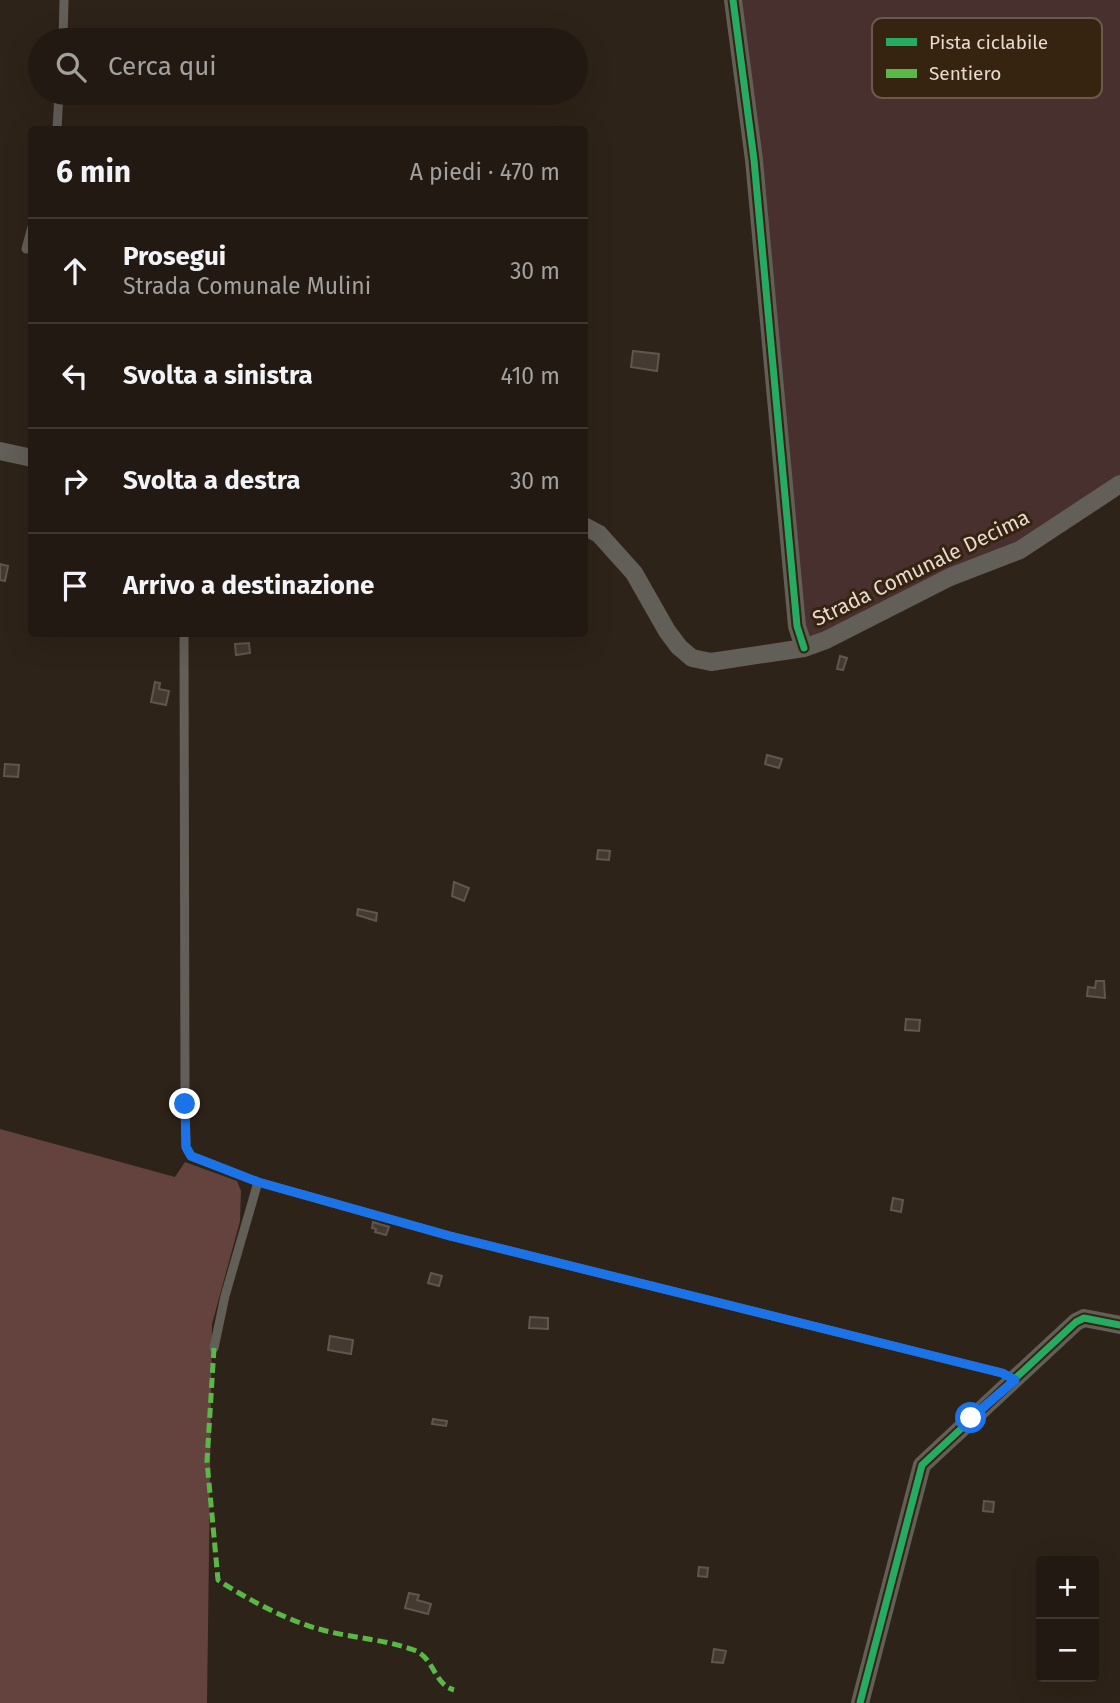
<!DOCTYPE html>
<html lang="it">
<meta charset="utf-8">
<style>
:root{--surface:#221a12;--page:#2a231b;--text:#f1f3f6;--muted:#a2a19f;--line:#3f3832}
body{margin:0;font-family:"Fira Sans",sans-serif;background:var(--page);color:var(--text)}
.controls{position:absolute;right:21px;bottom:21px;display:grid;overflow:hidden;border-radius:7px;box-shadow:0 7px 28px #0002}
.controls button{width:63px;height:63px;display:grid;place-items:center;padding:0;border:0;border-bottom:2px solid var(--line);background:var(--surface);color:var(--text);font:35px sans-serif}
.stop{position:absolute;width:21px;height:21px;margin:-16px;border:5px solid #1a73e8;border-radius:50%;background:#fff}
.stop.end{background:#1a73e8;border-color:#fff;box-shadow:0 2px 7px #0008}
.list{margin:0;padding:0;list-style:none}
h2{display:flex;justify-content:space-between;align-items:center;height:91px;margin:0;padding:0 28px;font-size:30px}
h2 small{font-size:23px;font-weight:400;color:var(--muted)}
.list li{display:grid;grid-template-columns:46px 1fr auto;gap:21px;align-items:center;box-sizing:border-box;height:105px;padding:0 28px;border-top:2px solid var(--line)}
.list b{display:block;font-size:26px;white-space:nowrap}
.list p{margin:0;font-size:23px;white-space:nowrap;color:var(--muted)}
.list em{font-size:23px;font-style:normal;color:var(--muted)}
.icon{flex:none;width:38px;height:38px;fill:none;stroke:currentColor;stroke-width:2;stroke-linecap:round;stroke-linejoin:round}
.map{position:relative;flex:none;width:1120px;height:1703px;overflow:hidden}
.search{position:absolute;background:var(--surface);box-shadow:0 7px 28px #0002;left:28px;top:28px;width:560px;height:77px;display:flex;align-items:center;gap:18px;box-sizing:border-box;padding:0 24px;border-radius:38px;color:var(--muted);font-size:26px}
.panel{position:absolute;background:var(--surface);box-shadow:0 7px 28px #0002;left:28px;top:126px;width:560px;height:511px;border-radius:7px}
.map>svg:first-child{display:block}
.green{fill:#47302d}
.forest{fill:#64433f}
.building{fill:#453a32;stroke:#61564e;stroke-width:2}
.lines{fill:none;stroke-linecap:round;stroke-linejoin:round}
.service{stroke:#625e58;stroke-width:9}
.minor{stroke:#625e58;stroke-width:18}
.quiet{stroke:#58b947;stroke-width:5;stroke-dasharray:10 5;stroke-linecap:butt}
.cycleway-casing{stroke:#362310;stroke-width:11}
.cycleway{stroke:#26ab63;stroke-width:7}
.route{stroke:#1a73e8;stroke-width:9}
.labels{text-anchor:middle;stroke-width:6;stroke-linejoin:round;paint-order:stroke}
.street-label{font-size:21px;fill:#e7dace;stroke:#362310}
.key{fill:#362310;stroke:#6b5a49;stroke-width:2}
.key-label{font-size:19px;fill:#e7dace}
</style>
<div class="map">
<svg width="1120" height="1703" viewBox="0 0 1120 1703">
<rect width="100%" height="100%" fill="#2e2318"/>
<path class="green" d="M738,0H1120V478L1018,544L810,640L802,624Z"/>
<path class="forest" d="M0,1129L175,1177L185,1162L237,1181L241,1191L240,1221L212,1324L207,1703H0Z"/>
<path class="building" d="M633,351L659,354L657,371L631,367Z
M0,564L8,566L5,581L0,580Z
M249,643L250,653L236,655L235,644Z
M840,656L847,658L843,670L837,669Z
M155,682L160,683L159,689L169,691L166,705L151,702Z
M767,755L782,759L779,768L765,764Z
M5,764L19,765L18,777L4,776Z
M598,850L610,851L609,860L597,859Z
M454,882L469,888L464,901L452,896Z
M358,909L377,913L376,921L357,915Z
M1096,981H1104L1105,998L1087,996L1088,987L1095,988Z
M906,1019L920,1020L919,1031L905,1030Z
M893,1198L903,1200L901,1212L891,1210Z
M373,1222L389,1227L386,1235L375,1232L376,1229L372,1228Z
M431,1273L442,1276L439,1286L428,1283Z
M530,1317L548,1318V1329L529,1328Z
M330,1336L353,1340L351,1354L328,1350Z
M433,1419L447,1421L446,1426L432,1424Z
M984,1501L994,1502L993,1512L983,1511Z
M699,1567L708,1568L707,1577L698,1576Z
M409,1593L419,1595L417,1600L431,1604L428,1614L405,1608Z
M714,1649L726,1651L723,1663L712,1662Z"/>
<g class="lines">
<path class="service" d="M63,40L64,0
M57,130L59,93
M26,249L32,227
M184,634L185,1104L186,1147L191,1156L258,1182L450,1236L1002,1373L1014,1379
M214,1348L225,1296L258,1182"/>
<path class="minor" d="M733,0L754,160L797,626L804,648
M0,451L32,458
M584,526L599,534L634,573L667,631L679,647L692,658L711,662L804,648L826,640L950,577L1020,550L1120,484
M860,1703L922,1465L1076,1322L1084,1318L1120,1325"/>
<path class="quiet" d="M214,1348L207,1461L218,1580C245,1598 288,1621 319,1629C350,1638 384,1639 414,1650C435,1658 433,1684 454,1690"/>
<defs>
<path id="cycleway" d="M733,0L754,160L797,626L804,648
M860,1703L922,1465L1076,1322L1084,1318L1120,1325"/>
</defs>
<use href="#cycleway" class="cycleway-casing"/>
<use href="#cycleway" class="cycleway"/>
</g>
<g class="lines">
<path class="route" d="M185,1104L186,1147L191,1156L258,1182L450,1236L1002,1373L1015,1380L971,1418"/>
</g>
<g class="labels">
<g class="street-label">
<text transform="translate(921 568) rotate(-26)" y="7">Strada Comunale Decima</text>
</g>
</g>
<rect x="872" y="18" width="230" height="80" rx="10" class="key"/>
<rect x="886" y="38" width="31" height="8" fill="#26ab63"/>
<rect x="886" y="69" width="31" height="9" fill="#58b947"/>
<g class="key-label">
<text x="929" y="49">Pista ciclabile</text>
<text x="929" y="80">Sentiero</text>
</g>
</svg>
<div class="controls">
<button>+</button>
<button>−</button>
</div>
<div class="stop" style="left:971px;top:1418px"></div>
<div class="stop end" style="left:185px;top:1104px"></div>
<div class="search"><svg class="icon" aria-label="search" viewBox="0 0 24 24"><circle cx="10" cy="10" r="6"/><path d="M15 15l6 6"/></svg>Cerca qui</div>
<section class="panel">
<h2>6 min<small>A piedi · 470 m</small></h2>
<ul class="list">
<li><svg class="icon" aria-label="ahead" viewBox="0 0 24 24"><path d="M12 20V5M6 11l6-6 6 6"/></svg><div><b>Prosegui</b><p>Strada Comunale Mulini</p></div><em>30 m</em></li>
<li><svg class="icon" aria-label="left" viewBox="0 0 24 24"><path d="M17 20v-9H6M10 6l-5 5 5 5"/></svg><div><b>Svolta a sinistra</b></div><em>410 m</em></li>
<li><svg class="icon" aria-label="right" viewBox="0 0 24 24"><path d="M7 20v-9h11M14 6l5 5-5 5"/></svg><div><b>Svolta a destra</b></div><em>30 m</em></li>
<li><svg class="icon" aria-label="arrive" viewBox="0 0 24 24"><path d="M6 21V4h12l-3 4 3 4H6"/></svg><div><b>Arrivo a destinazione</b></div></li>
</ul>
</section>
</div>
